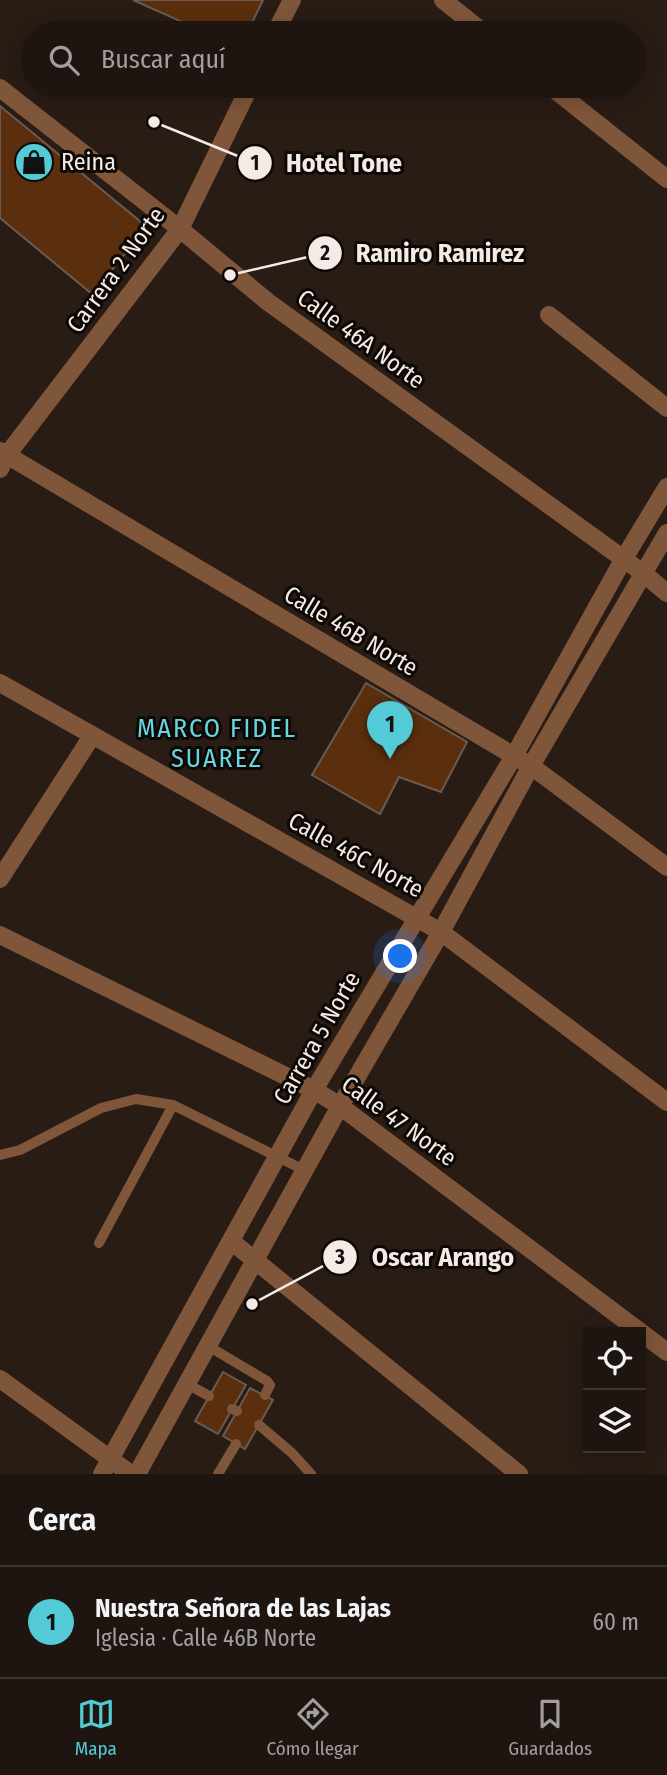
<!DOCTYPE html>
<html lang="es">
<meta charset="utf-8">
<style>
:root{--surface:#1f1510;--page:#2c221e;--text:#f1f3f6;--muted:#a19f9f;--line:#3c3430;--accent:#52cbd7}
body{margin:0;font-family:"Fira Sans Condensed",sans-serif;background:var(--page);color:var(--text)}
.controls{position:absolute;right:21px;bottom:21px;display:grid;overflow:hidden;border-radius:0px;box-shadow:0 4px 18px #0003}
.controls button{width:63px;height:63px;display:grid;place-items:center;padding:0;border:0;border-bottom:2px solid var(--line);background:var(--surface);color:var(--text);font:35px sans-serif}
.you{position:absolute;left:401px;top:957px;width:24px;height:24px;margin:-18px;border:5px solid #fff;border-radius:50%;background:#1a73e8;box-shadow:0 0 0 10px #1a73e833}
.badge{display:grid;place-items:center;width:46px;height:46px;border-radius:50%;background:var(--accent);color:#111;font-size:23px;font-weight:700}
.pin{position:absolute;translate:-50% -58px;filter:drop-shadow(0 2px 4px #0008)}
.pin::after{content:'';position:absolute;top:37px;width:24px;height:21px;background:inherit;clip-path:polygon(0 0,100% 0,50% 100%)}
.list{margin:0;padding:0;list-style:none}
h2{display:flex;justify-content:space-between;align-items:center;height:91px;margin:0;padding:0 28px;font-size:30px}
h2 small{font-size:23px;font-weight:400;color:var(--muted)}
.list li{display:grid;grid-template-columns:46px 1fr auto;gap:21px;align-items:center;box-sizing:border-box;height:112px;padding:0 28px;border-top:2px solid var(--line)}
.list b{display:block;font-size:26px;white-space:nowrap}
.list p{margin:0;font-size:23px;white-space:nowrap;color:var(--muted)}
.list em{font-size:23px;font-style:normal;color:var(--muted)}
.icon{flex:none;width:38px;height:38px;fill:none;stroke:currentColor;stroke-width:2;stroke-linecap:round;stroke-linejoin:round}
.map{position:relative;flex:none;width:667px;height:1474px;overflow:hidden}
.search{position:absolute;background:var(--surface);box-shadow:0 4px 18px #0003;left:21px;right:21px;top:21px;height:77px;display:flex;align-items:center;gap:18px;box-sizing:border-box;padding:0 24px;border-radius:38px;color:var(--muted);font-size:26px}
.sheet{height:203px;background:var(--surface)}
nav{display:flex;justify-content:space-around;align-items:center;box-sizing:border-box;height:98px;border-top:2px solid var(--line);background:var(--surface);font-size:19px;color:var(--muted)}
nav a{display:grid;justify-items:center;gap:4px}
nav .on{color:var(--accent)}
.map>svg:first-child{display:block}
.building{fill:#5b2f0e;stroke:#6a5b52;stroke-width:2}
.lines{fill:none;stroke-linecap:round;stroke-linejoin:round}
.service{stroke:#80563a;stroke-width:10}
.minor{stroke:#80563a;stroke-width:18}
.tertiary{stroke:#80563a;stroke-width:18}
.labels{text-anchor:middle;stroke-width:6;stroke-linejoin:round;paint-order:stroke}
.poi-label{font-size:24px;fill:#f4ebe6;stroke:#0d0805;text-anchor:start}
.street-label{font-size:24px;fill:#f4ebe6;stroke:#0d0805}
.neighbourhood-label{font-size:26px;letter-spacing:2px;fill:#68d4de;stroke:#0d0805}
.leader{fill:none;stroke:#f4ebe6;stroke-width:2.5}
.callout-dot{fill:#f4ebe6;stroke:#0d0805;stroke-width:2.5}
.mark-label{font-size:21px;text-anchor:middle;font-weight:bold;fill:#111}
.callout-label{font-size:26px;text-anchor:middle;font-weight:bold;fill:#f4ebe6;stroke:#0d0805;stroke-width:6;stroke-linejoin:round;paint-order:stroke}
</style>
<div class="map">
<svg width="667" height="1474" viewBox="0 0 667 1474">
<rect width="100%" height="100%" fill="#291c15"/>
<path class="building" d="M133,0H263L248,31L229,33L205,32Z
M0,106L147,227L92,294L0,218Z
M366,683L467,742L441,792L399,777L380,814L312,775Z
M223,1372L246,1385L218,1434L195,1421Z
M250,1388L273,1400L245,1449L223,1436Z"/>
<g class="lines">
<path class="service" d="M0,1155L20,1150L101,1108L136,1099L173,1105L304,1170
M99,1243L173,1105
M208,1346L267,1381L270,1385L265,1395
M187,1384L209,1396
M232,1409L237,1411
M259,1425L292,1453L311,1474
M218,1474L236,1444"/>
<path class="minor" d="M443,0L484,33
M275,33L292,0
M550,86L667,179
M0,88L180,229L268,302L643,573L667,593
M549,315L667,408
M0,451L531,766L667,867
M0,469L7,455L180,229L250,86
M0,683L441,932L667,1102
M0,879L92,736
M0,935L314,1090L340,1106L667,1352
M231,1241L519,1474
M0,1379L131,1474"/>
<path class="tertiary" d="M102,1474L314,1090L514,756L623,560L667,487
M137,1474L340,1106L441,932L531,766L667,533"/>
</g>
<defs>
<symbol id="shop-disc" viewBox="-11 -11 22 22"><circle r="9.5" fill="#52cbd7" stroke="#0d0805"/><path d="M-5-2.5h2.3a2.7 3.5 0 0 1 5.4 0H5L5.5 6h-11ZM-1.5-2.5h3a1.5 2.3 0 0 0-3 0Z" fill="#111"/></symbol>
</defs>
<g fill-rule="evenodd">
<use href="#shop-disc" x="12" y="140" width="44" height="44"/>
</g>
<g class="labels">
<g class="poi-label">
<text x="61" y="170">Reina</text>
</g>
<g class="street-label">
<text transform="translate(116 270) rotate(-54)" y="8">Carrera 2 Norte</text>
<text transform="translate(361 339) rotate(36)" y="8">Calle 46A Norte</text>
<text transform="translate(351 631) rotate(31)" y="8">Calle 46B Norte</text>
<text transform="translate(356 855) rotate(29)" y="8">Calle 46C Norte</text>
<text transform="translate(317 1038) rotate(-60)" y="8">Carrera 5 Norte</text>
<text transform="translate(399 1121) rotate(36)" y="8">Calle 47 Norte</text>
</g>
<g class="neighbourhood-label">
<text x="217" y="737">MARCO FIDEL<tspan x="217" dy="30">SUAREZ</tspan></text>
</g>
</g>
<path class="leader" d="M154 122L255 163M230 275L325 253M252 1304L340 1257"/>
<g class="callout-dot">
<circle cx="154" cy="122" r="7"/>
<circle cx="230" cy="275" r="7"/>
<circle cx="252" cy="1304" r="7"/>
<circle cx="255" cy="163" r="18"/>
<circle cx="325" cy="253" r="18"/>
<circle cx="340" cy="1257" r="18"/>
</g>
<g class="mark-label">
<text x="255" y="170">1</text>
<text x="325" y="260">2</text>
<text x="340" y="1264">3</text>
</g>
<g class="callout-label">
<text x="344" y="172">Hotel Tone</text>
<text x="440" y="262">Ramiro Ramirez</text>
<text x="443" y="1266">Oscar Arango</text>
</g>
</svg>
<div class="controls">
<button><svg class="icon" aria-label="locate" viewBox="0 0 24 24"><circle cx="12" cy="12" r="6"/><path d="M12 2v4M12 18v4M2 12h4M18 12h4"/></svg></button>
<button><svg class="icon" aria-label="layers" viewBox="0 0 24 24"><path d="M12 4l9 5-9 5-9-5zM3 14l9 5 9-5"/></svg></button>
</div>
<div class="you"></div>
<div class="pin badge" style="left:390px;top:759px">1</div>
<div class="search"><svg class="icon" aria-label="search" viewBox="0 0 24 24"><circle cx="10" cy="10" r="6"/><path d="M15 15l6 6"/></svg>Buscar aquí</div>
</div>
<section class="sheet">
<h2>Cerca<small></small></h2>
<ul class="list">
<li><span class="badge">1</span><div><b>Nuestra Señora de las Lajas</b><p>Iglesia · Calle 46B Norte</p></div><em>60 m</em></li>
</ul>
</section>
<nav>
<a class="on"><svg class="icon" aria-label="map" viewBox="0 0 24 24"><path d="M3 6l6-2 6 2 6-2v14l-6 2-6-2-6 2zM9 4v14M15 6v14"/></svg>Mapa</a>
<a><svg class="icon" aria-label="directions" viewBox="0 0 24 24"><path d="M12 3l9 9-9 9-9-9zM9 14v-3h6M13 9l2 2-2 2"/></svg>Cómo llegar</a>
<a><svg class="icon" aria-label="saved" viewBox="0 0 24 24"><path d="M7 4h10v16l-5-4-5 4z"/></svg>Guardados</a>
</nav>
